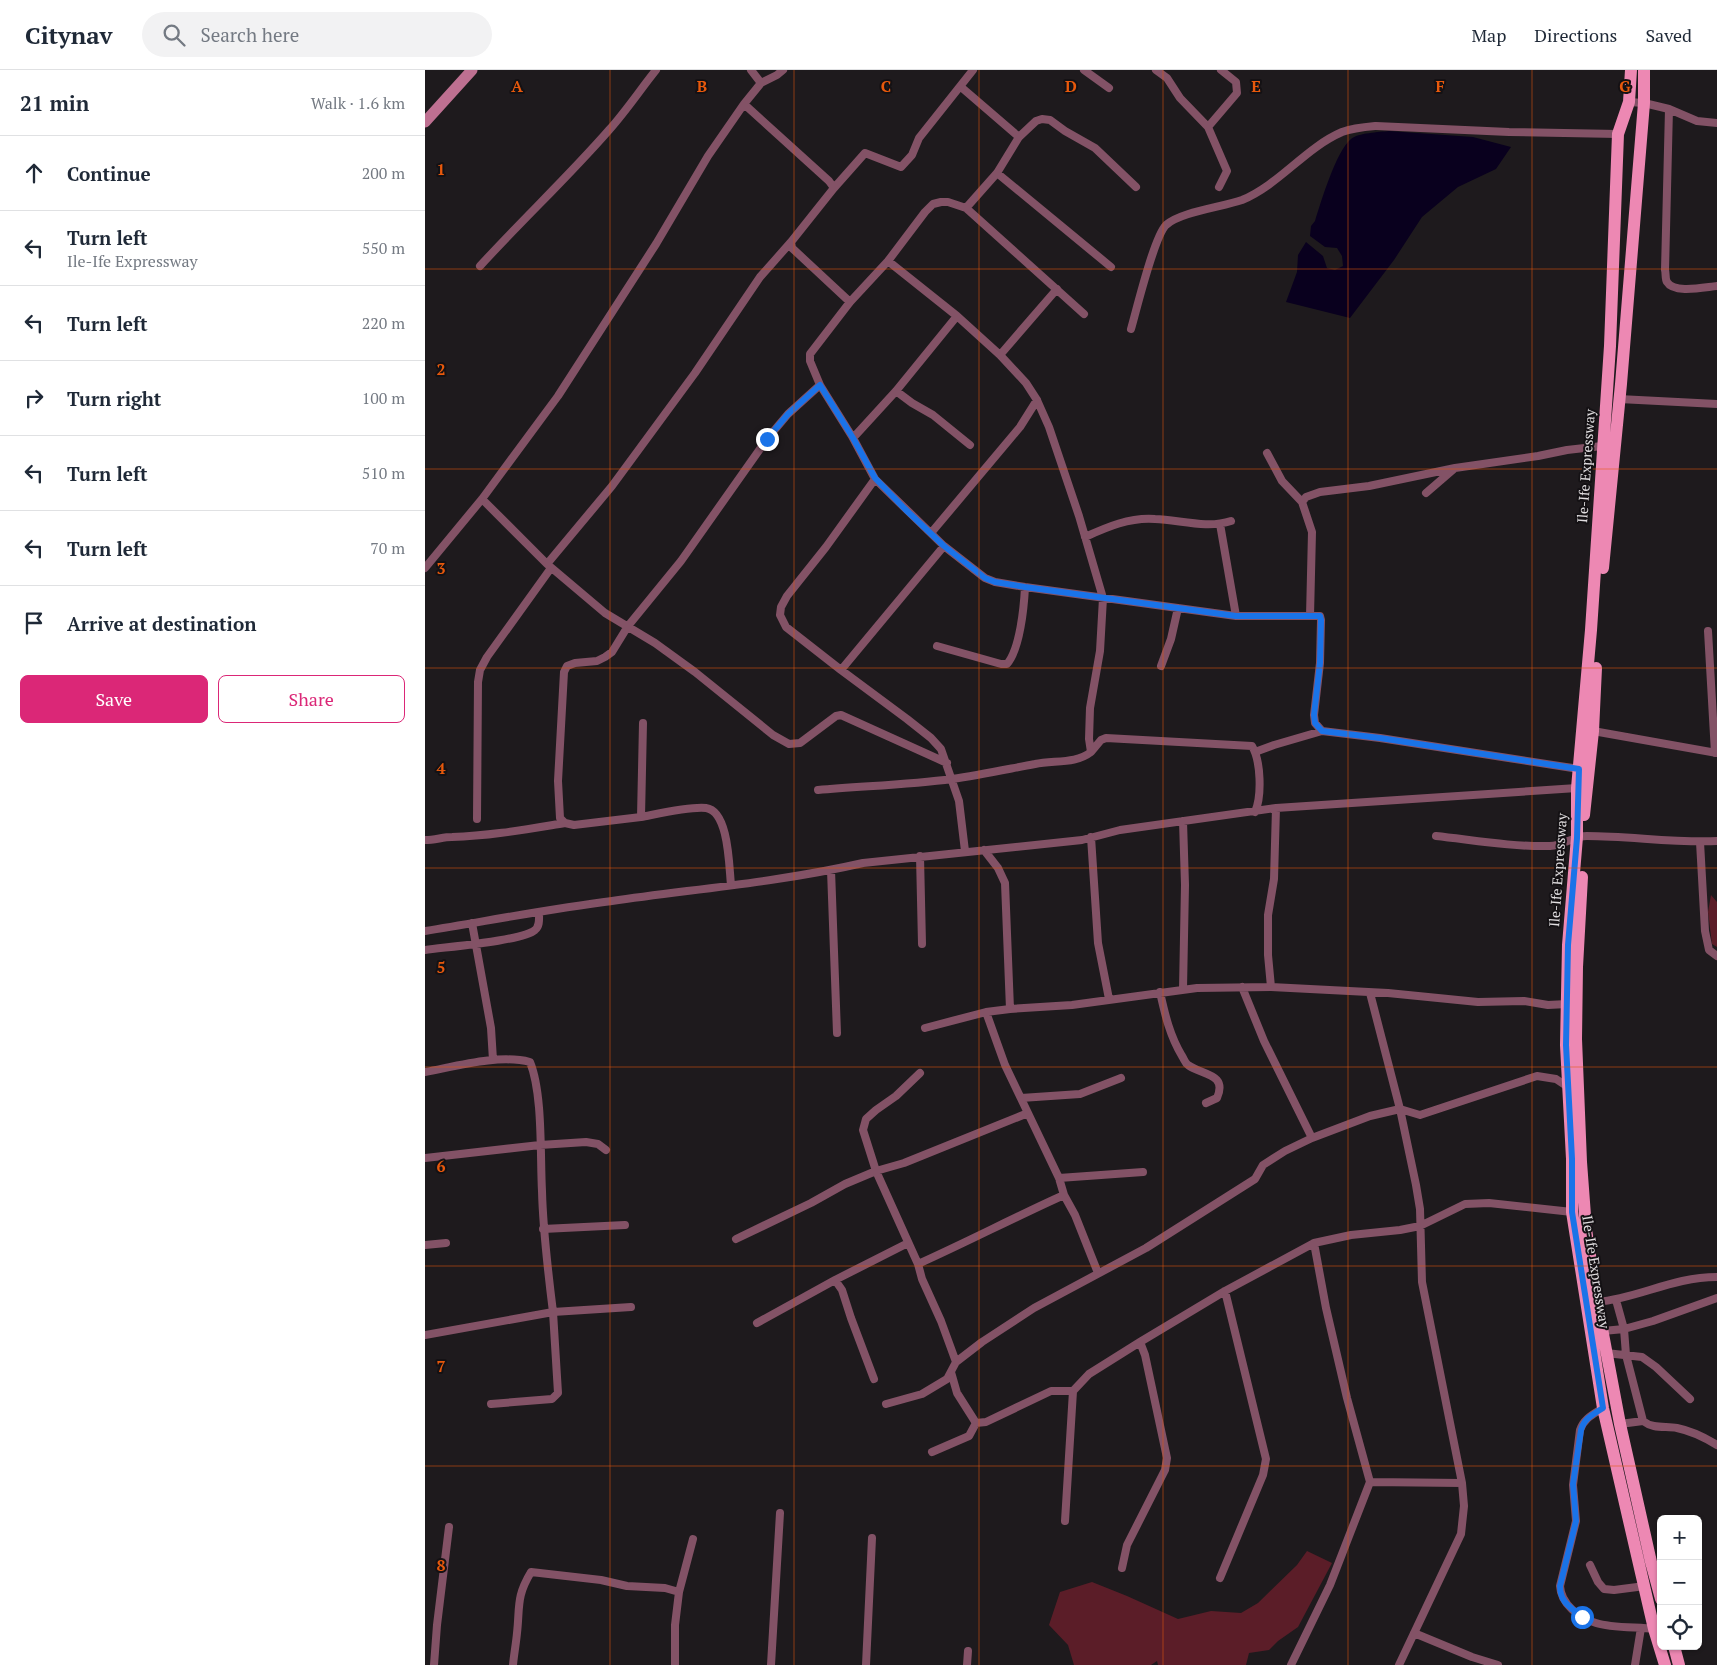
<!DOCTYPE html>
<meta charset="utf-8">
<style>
:root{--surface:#fff;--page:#f2f2f3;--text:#1f2937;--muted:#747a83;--line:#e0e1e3;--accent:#db2777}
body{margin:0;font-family:"PT Serif",serif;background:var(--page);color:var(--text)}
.controls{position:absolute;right:15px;bottom:15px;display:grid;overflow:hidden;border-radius:8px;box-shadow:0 1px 4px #0004}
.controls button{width:45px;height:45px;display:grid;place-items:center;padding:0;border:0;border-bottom:1px solid var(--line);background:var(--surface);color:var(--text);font:25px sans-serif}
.stop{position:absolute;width:15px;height:15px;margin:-11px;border:4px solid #1a73e8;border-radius:50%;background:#fff}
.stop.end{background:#1a73e8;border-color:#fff;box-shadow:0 1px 5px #0008}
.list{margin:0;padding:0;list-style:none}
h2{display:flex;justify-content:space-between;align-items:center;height:65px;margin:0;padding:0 20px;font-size:21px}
h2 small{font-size:16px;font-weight:400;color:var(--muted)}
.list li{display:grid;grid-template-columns:32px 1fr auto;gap:15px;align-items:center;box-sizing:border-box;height:75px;padding:0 20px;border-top:1px solid var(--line)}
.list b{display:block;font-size:19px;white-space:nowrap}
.list p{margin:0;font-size:16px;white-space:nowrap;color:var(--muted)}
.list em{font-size:16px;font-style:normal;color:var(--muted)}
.actions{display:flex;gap:10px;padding:15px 20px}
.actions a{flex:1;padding:11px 0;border:1px solid var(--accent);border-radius:8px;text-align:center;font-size:18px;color:var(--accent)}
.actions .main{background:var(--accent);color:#fff}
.icon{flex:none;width:28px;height:28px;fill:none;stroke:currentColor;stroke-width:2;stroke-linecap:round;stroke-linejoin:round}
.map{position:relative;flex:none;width:1292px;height:1595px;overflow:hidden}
header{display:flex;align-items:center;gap:30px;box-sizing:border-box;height:70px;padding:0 25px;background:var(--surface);border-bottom:1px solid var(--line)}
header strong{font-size:24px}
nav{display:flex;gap:28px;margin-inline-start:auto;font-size:18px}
.search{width:350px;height:45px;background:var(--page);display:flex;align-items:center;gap:12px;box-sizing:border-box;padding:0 18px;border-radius:28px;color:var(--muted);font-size:19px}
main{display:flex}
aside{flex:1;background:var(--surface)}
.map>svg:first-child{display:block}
.green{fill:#5b1d28}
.water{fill:#09001e}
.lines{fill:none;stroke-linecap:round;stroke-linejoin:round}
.street{stroke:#835266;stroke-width:8}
.secondary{stroke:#be7091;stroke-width:11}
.primary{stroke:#ed88b3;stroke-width:12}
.route{stroke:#1a73e8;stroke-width:6}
.grid{fill:none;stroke:#e8590c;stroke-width:1;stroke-opacity:0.55}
.labels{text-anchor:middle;stroke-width:4;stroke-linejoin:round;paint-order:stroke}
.street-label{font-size:14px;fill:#e1dee0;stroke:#141114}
.grid-label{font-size:16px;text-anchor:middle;font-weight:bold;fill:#e8590c;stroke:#141114;stroke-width:4;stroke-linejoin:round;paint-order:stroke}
</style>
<header>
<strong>Citynav</strong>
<div class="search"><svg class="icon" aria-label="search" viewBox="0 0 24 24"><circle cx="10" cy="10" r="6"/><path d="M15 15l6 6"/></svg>Search here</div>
<nav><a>Map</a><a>Directions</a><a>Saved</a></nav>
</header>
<main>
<aside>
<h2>21 min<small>Walk · 1.6 km</small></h2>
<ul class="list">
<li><svg class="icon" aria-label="ahead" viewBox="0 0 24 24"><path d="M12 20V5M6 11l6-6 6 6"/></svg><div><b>Continue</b></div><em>200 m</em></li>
<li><svg class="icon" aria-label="left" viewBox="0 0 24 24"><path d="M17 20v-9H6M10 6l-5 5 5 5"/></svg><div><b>Turn left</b><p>Ile-Ife Expressway</p></div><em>550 m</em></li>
<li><svg class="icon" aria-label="left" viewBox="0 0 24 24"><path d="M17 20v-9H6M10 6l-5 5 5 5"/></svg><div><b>Turn left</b></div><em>220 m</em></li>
<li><svg class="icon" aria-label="right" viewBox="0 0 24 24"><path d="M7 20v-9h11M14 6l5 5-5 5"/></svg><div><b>Turn right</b></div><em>100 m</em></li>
<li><svg class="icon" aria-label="left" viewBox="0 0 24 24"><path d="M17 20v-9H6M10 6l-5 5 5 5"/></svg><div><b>Turn left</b></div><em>510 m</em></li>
<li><svg class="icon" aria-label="left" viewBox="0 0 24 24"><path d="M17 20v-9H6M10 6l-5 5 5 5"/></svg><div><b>Turn left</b></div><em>70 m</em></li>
<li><svg class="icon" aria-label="arrive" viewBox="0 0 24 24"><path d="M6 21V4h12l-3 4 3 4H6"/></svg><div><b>Arrive at destination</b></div></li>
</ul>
<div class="actions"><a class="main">Save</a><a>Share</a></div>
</aside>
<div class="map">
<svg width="1292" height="1595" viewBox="0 0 1292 1595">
<rect width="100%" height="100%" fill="#1e1a1d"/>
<path class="green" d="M1286,825L1292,832V877L1287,874L1283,842Z
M882,1481L907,1493L873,1557L853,1571L844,1580L824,1583L821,1595H733L732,1591L726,1595H649L643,1575L624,1555L635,1522L667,1512L702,1526L753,1549L786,1541L816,1543L833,1533L872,1495Z"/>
<path class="water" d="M964,61L1048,67L1086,77L1071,99L1033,117L997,147L969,190L925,248L861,232L872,202L873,185L881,172L898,186L902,198L910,200L918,196L917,186L912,178L900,177L885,166L886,156L890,151C896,132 911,81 926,69C933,63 954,62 964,61Z"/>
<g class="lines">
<path class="street" d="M326,0L336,13
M659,0L684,18
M731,0L742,8L755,28L783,57L802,101L794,117
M536,17L594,67
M1204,32L1219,33L1244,39L1272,51L1292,53
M319,34L404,111L409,118L366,172L367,178L425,232
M1244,39L1240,200C1241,203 1240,209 1242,212C1249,224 1280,217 1292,216
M783,57L812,23L811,12L796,0
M572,103L686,197
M409,118L440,83L476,97L487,85L494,68L548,0
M541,138L572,103L594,67L611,51L617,49L625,50L640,61L670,78L711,117
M55,196C97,150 143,107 184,60C201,41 215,20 231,0
M659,244L541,138L523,132H516L508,134L500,142L463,191L425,232L385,284V291L395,315L428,368L450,409L519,476L560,508L570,512L600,517L811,546H895L896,550L895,593L889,645L890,653L897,661L955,668L1154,699
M706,259C712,238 729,167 741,155C755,142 797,137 817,130C855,114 880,78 917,62C928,58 940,57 951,56L1084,62L1193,64
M575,285L632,219
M471,321L487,333L508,345L545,375
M1194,329L1292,334
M428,368L471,321L532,246
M842,383L857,411L877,432
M450,409L401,477L362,526L356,537L355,545L361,557L416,600L482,649L506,668L516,679L534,731L540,781
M1001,423L1030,398L1113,386L1142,380L1177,376
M57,429L122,494L180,543L230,573L270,602L348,665L364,674L375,673L411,646L416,645L522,693
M795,454L811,546
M506,463L595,357L612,330
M660,467C682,457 705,447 730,449C755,450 782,459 806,451
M122,494L187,416L270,303L335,207L366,172
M0,498L57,429L133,326L231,174L283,86L319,34L336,13L352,5L358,0
M885,546L887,462L877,432L881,427L895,422L944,416L1030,398
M1283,561L1290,683
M512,576L576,594H582C595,579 599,537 600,517
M736,596L746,569L753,538
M416,600L519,476
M218,653L216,747L149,755L140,753L135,748L133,711L139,602L142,596L150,593L172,591L180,587L187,582L203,556L256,491L342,369L363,344L395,315
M1168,661L1292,683
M666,682L676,670L681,668L827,676C836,691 837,726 830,742
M830,682L849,675L897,661
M393,720C437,716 483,715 527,709C555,705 583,699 610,694C629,690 651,694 666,682L664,669L665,638L675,581L678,528L654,446L624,357L612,330L601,313L575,285L532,246L463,191
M216,747C232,744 266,736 281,738C304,741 304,797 306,815
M52,749L53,612L55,600L62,587L126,498
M758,751L760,815L758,919
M1011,766C1048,770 1087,777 1125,776C1139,775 1149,766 1162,766C1205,766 1249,773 1292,771
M666,767L673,873L684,929
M0,770C10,770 18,767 27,767C65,766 103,759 140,753
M1275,772L1280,861L1284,880L1292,886
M559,780L573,798L580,813L585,939
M495,786L497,874
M406,800L412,963
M47,853L66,958L68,990
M0,861C62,851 124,839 187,831C270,819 355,812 438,793L657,770L695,760L851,738L1152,718
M0,880C20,877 98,871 110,860C115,856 114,849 114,843
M817,917L839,971L887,1068
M846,917L843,885V845L849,809L851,738
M735,922C740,945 745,966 757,986C759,989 760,993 763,995C776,1005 803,1003 792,1028L781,1033
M945,923L975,1039L995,1045L1112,1006L1131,1009L1143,1017
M561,942L580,995L634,1108L639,1125L650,1145L673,1203
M500,958L561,942L585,939L647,935L772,918L846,917L963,923L1053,932L1099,931L1123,935L1142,934
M0,1002C32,996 74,984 105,992C118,1024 115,1085 117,1121C118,1162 123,1202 128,1242L206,1237
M596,1028L655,1024L696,1008
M0,1088L115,1075L161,1072L173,1074L181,1080
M634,1108L718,1102
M118,1159L200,1155
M311,1169L386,1133L420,1114L451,1101L479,1093L603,1043
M0,1175L21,1173
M493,1194L451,1101L438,1060L441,1049L451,1040L471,1026L495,1003
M410,1210L417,1220L426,1248L449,1309
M1191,1230L1199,1259L1201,1285L1218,1351C1228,1359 1240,1356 1252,1358C1267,1361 1279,1367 1292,1375
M1172,1232C1215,1228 1247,1207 1292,1207
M332,1253L410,1210L483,1173
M1178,1261L1199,1259L1228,1251L1292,1228
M0,1265L128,1242L133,1323L127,1329L66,1334
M1181,1283L1217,1287L1231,1297L1265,1329
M531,1292L516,1251L497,1209L493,1194C542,1172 590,1147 639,1125
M526,1302L532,1323L551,1353L561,1352L626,1321H648
M461,1334L497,1324L522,1309L531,1292L557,1272L609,1238L721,1178L830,1109L838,1095L860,1081L887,1068L945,1046L975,1039L991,1115L995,1139L997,1212L1037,1413L1039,1436L1036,1464L974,1595
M1178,1338C1169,1344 1159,1348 1155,1360L1148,1415L1151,1451L1135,1516C1136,1534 1154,1548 1171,1553C1186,1558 1213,1557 1229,1559
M1195,1354L1218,1351
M507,1382L544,1366L551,1353
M945,1412L1037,1413
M640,1451L648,1321L664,1304L715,1272L800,1221L889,1173L926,1165L975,1160L995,1156L1040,1134L1064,1133L1147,1142
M1165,1495L1173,1512L1179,1519L1189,1520L1220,1516
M697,1498L702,1475L740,1400L742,1388L720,1285L715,1272
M795,1508L838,1405L841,1389L800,1221
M989,1563L1047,1587L1073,1595
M9,1595L12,1555L24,1457
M88,1595C89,1584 91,1574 92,1563C95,1536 91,1527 106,1502L176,1510L202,1516L240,1518L254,1522
M250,1595V1555L254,1522L268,1469
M346,1595L355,1443
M441,1595L447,1468
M542,1595L543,1581
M866,1595L905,1515L945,1412L922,1328L901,1238L889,1173
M1210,1595L1216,1558"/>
<path class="secondary" d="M0,52L47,0"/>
<path class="primary" d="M1206,0L1204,32L1193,64L1185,276L1166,560L1152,718V767L1143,875L1141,975L1147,1089V1142L1178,1338L1229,1559L1240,1595
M1178,498L1196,314L1219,33V0
M1159,745L1168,661L1171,598
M1157,807L1152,897L1151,969L1156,1092L1161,1159L1172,1232L1195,1354L1226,1492L1236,1529
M1249,1576L1254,1595"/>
</g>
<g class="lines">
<path class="route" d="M342,369L363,344L395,315L428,368L450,408L480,439L519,476L560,508L570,512L600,517L811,546H895L896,550L895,593L889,645L890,653L897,661L955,668L1154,699L1152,768L1143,875L1141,975L1147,1089V1142L1178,1338C1169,1344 1159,1348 1156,1360L1148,1414L1151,1451L1135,1516C1135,1532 1145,1537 1157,1547"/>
</g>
<path class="grid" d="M185,0V1595M369,0V1595M554,0V1595M738,0V1595M923,0V1595M1107,0V1595M0,199H1292M0,399H1292M0,598H1292M0,798H1292M0,997H1292M0,1196H1292M0,1396H1292"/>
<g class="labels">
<g class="street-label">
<text transform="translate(1161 396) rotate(-86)" y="5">Ile-Ife Expressway</text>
<text transform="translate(1133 800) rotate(-86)" y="5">Ile-Ife Expressway</text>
<text transform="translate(1171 1202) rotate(81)" y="5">Ile-Ife Expressway</text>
</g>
</g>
<g class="grid-label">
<text x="92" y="22">A</text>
<text x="277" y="22">B</text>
<text x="461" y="22">C</text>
<text x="646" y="22">D</text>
<text x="831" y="22">E</text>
<text x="1015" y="22">F</text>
<text x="1200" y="22">G</text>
<text x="16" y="105">1</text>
<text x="16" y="305">2</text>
<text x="16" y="504">3</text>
<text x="16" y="704">4</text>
<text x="16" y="903">5</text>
<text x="16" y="1102">6</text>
<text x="16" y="1302">7</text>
<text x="16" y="1501">8</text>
</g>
</svg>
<div class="controls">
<button>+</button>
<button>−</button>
<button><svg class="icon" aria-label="locate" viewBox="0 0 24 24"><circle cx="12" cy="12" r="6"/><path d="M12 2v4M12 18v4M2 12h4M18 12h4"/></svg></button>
</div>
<div class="stop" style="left:1157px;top:1547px"></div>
<div class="stop end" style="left:342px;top:369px"></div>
</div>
</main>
